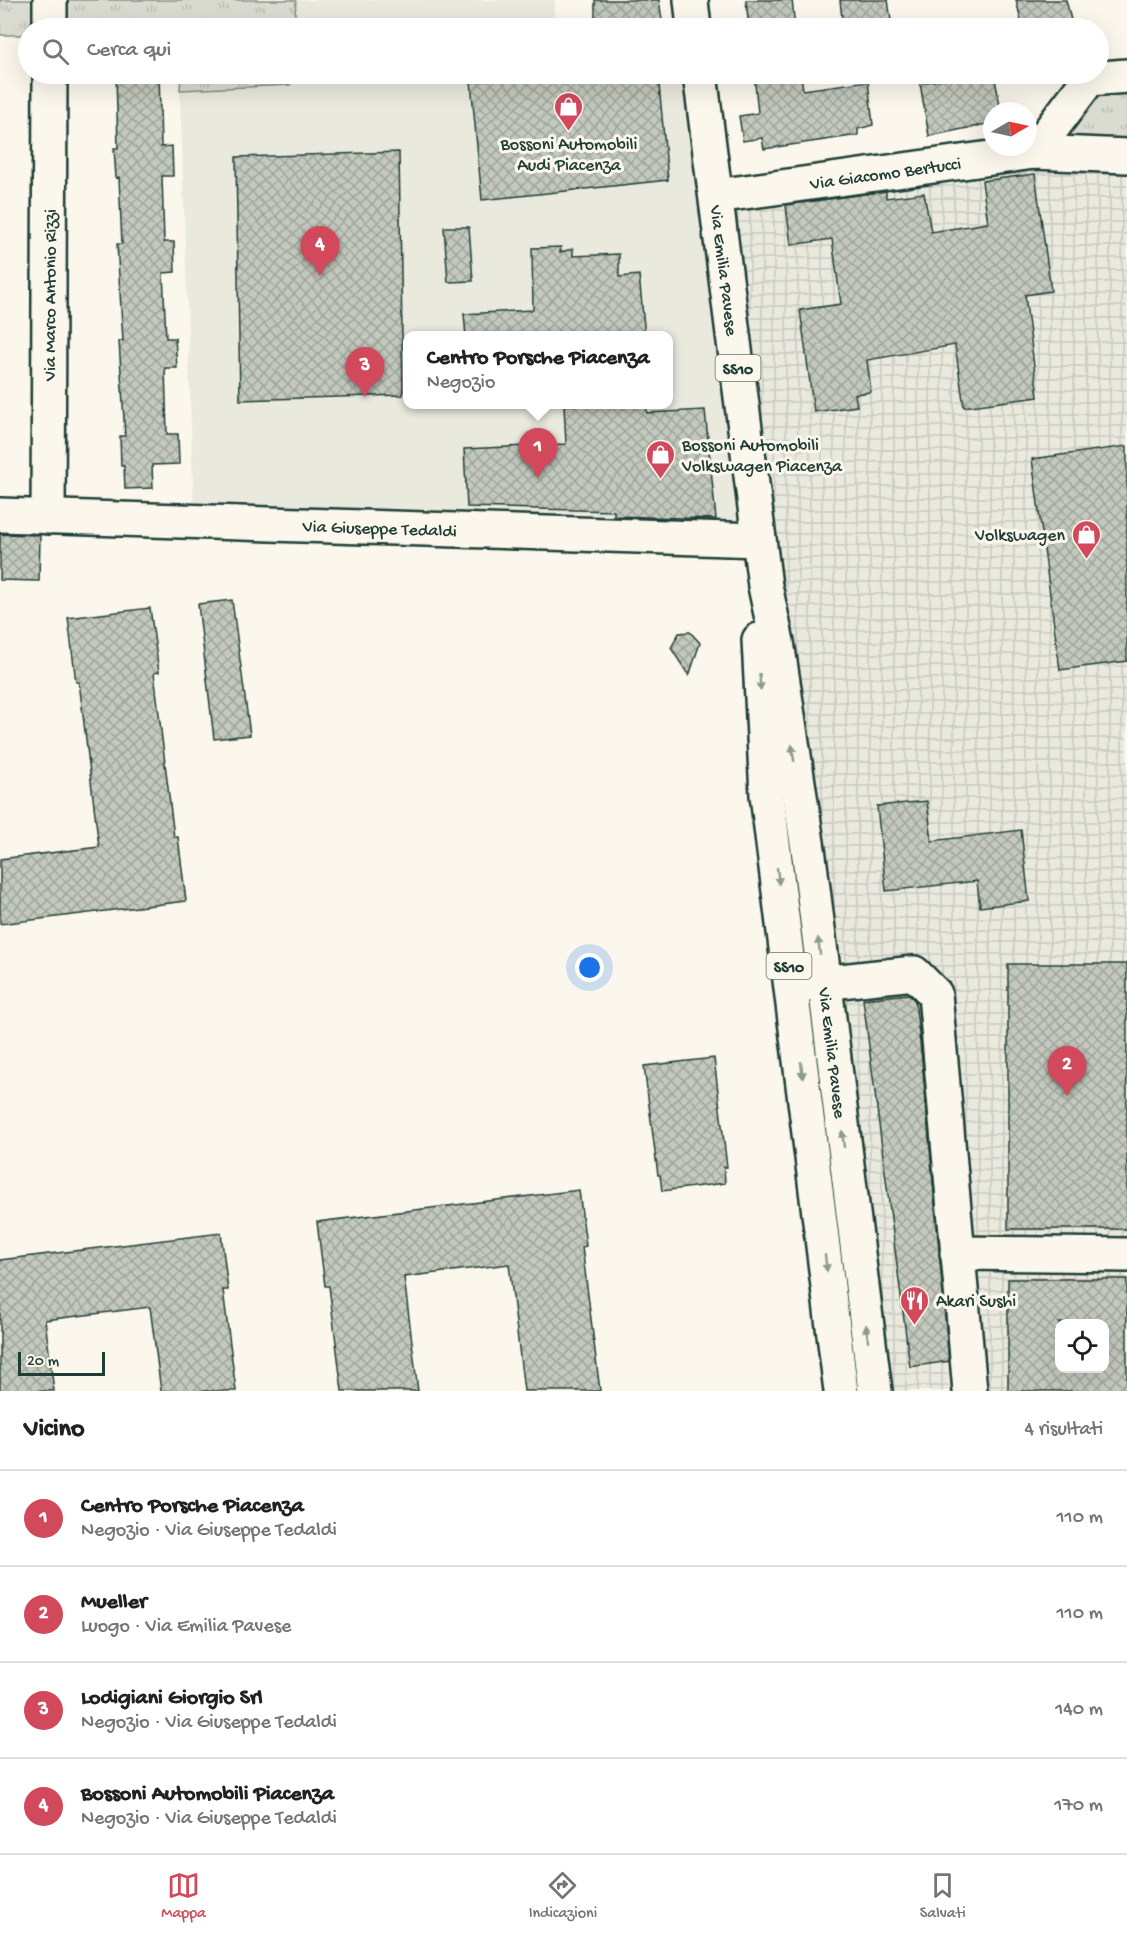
<!DOCTYPE html>
<html lang="it">
<meta charset="utf-8">
<style>
:root{--surface:#fff;--page:#f6f6f6;--text:#202124;--muted:#757577;--line:#e0e0e0;--accent:#d1495b}
body{margin:0;font-family:"Gochi Hand",sans-serif;background:var(--page);color:var(--text)}
.controls{position:absolute;right:18px;bottom:18px;display:grid;overflow:hidden;border-radius:12px;box-shadow:0 6px 24px #0002}
.controls button{width:54px;height:54px;display:grid;place-items:center;padding:0;border:0;border-bottom:2px solid var(--line);background:var(--surface);color:var(--text);font:30px sans-serif}
.compass{position:absolute;left:983px;top:102px;width:54px;height:54px;border-radius:50%;background:var(--surface);box-shadow:0 6px 24px #0002;rotate:81deg}
.scale{position:absolute;left:18px;bottom:15px;width:87px;box-sizing:border-box;padding-left:6px;border:3px solid #1f3d34;border-top:0;font-size:16px;line-height:21px;white-space:nowrap;color:#1f3d34;-webkit-text-stroke:4px #fbf7ec;paint-order:stroke}
.you{position:absolute;left:590px;top:968px;width:21px;height:21px;margin:-15px;border:4px solid #fff;border-radius:50%;background:#1a73e8;box-shadow:0 0 0 9px #1a73e833}
.badge{display:grid;place-items:center;width:39px;height:39px;border-radius:50%;background:var(--accent);color:#fff;font-size:20px;font-weight:700}
.pin{position:absolute;translate:-50% -50px;filter:drop-shadow(0 2px 3px #0008)}
.pin::after{content:'';position:absolute;top:32px;width:21px;height:18px;background:inherit;clip-path:polygon(0 0,100% 0,50% 100%)}
.popup{position:absolute;left:403px;top:331px;width:270px;height:78px;box-sizing:border-box;display:grid;place-content:center;border-radius:12px;background:var(--surface);filter:drop-shadow(0 2px 4px #0005);font-size:20px;white-space:nowrap;color:var(--muted)}
.popup b{font-size:22px;color:var(--text)}
.popup::after{content:'';position:absolute;left:50%;top:100%;margin-left:-12px;border:12px solid transparent;border-top-color:var(--surface)}
.list{margin:0;padding:0;list-style:none}
h2{display:flex;justify-content:space-between;align-items:center;height:78px;margin:0;padding:0 24px;font-size:26px}
h2 small{font-size:20px;font-weight:400;color:var(--muted)}
.list li{display:grid;grid-template-columns:39px 1fr auto;gap:18px;align-items:center;box-sizing:border-box;height:96px;padding:0 24px;border-top:2px solid var(--line)}
.list b{display:block;font-size:22px;white-space:nowrap}
.list p{margin:0;font-size:20px;white-space:nowrap;color:var(--muted)}
.list em{font-size:20px;font-style:normal;color:var(--muted)}
.icon{flex:none;width:33px;height:33px;fill:none;stroke:currentColor;stroke-width:2;stroke-linecap:round;stroke-linejoin:round}
.map{position:relative;flex:none;width:1127px;height:1391px;overflow:hidden}
.search{position:absolute;background:var(--surface);box-shadow:0 6px 24px #0002;left:18px;right:18px;top:18px;height:66px;display:flex;align-items:center;gap:15px;box-sizing:border-box;padding:0 21px;border-radius:33px;color:var(--muted);font-size:22px}
.sheet{height:462px;background:var(--surface)}
nav{display:flex;justify-content:space-around;align-items:center;box-sizing:border-box;height:84px;border-top:2px solid var(--line);background:var(--surface);font-size:16px;color:var(--muted)}
nav a{display:grid;justify-items:center;gap:3px}
nav .on{color:var(--accent)}
.map>svg:first-child{display:block}
.built{fill:#eae9de;fill-rule:evenodd}
.industrial{fill:url(#industrial-grid);fill-rule:evenodd}
.grass{fill:url(#grass-tufts);stroke:#7d8c82;stroke-width:1.5}
.building{fill:url(#building-cross-hatch);stroke:#1f3d34;stroke-width:1.5;fill-rule:evenodd}
.lines{fill:none;stroke-linecap:round;stroke-linejoin:round}
.minor-casing{stroke:#1f3d34;stroke-width:38}
.major-casing{stroke:#1f3d34;stroke-width:38}
.minor{stroke:#fbf7ec;stroke-width:33}
.major{stroke:#fbf7ec;stroke-width:33}
.oneway{fill:#8d9a90}
.labels{text-anchor:middle;stroke-width:6;stroke-linejoin:round;paint-order:stroke}
.shield{fill:#fbf7ec;stroke:#61756b;stroke-width:1.5}
.shield-label{font-size:16px;font-weight:bold;fill:#1f3d34}
.poi-label{font-size:18px;fill:#1f3d34;stroke:#fbf7ec;text-anchor:start}
.street-label{font-size:18px;fill:#1f3d34;stroke:#fbf7ec}
</style>
<div class="map">
<svg width="1127" height="1391" viewBox="0 0 1127 1391">
<defs>
<pattern id="industrial-grid" width="8" height="8" patternUnits="userSpaceOnUse" patternTransform="scale(1.5)"><rect width="8" height="8" fill="#eae9de"/><path d="M0 4h8M4 0v8" fill="none" stroke="#c8c9bf"/></pattern>
<pattern id="grass-tufts" width="24" height="20" patternUnits="userSpaceOnUse" patternTransform="scale(1.5)"><rect width="24" height="20" fill="#dbdcd1"/><path d="M3 7l-1-3M5 7V3M7 7l1-3M15 17l-1-3M17 17v-4M19 17l1-3" fill="none" stroke="#bcbeb4"/></pattern>
<pattern id="building-cross-hatch" width="8" height="8" patternUnits="userSpaceOnUse" patternTransform="scale(1.5)"><rect width="8" height="8" fill="#c4c9be"/><path d="M0 0l8 8M0 8l8-8" fill="none" stroke="#9fa49b"/></pattern>
</defs>
<rect width="100%" height="100%" fill="#fbf7ec"/>
<filter id="ink" filterUnits="userSpaceOnUse"><feTurbulence type="fractalNoise" baseFrequency=".0167" numOctaves="2"/><feDisplacementMap in="SourceGraphic" scale="12" xChannelSelector="R" yChannelSelector="G"/><feConvolveMatrix kernelMatrix="1 2 1 2 8 2 1 2 1" color-interpolation-filters="sRGB"/></filter>
<g filter="url(#ink)">
<path class="built" d="M296,0H555L554,28H294Z
M291,74H695L756,541L194,517L180,90L289,85ZM408,336H668V404H408Z"/>
<path class="industrial" d="M1127,146V1391H854L756,541L709,201ZM1060,1324H1104V1368H1060Z"/>
<path class="grass" d="M0,0H296L294,28H28V35H0Z
M181,74H291L290,85L180,90Z
M1127,81V146L1031,150L1088,83Z"/>
<path class="building" d="M595,0H659L663,27L595,28Z
M746,0H792L795,28H749Z
M840,0H888L892,28H843Z
M1016,0H1066L1073,28H1023Z
M116,74H159L161,147L172,146L173,176H162L164,242H174L175,272L163,273L166,338H175L177,368H165L167,434H178L179,464L152,465L153,488L125,489L124,466H121L120,436H125L119,341H123L117,244H122L119,177L116,178L114,148H118Z
M554,74H658L668,180L482,200L471,82Z
M754,74H801L803,90L868,81L873,125L858,129V135L764,149L762,138L743,141L739,116L758,113Z
M974,74H994L1001,111H992V123L929,136L920,83Z
M399,152L403,395L240,400L236,157Z
M1035,174L1051,291L1025,295L1038,397L964,407L955,345L867,360L871,392L855,394L857,406L814,412L800,310L841,304L832,239L791,245L786,205L886,191V198L924,193L931,232L988,223L982,181Z
M444,227H469L473,281L448,282Z
M561,247L560,252L573,249V256L619,254V277L639,275L645,336H466L464,314L533,310L532,248Z
M564,405H646L647,413L705,410L716,519L614,516V511L467,507L464,449L566,444Z
M1127,446V661L1060,670L1032,459Z
M0,534L40,535L39,581L0,580Z
M232,600L250,735L214,739L198,604Z
M150,608L159,672L154,673L174,837H178L186,901L0,924V859L99,847L79,682H76L68,618Z
M690,632L700,643L689,676L671,648L679,633Z
M927,801L932,841L1021,830L1029,901L980,907L977,881L886,891L877,806Z
M1008,964H1127V1229H1008Z
M909,994L915,1001L922,1060L949,1361L910,1367L863,999Z
M714,1058L727,1167H724L725,1183L662,1191L660,1175H658L644,1066Z
M579,1190L586,1246L582,1247L600,1391H524L509,1264L404,1277L418,1391H342L329,1286H325L317,1222Z
M221,1233L228,1290H223L236,1391H161L150,1307L45,1320L54,1391H0V1260Z
M1008,1279H1127V1391H1008ZM1059,1323H1104V1368H1059Z"/>
<g class="lines">
<defs>
<g id="minor">
<path d="M50,28V0"/>
<path d="M1034,152L1089,79L1127,76"/>
<path id="s1" d="M716,196L1034,152L1127,156"/>
<path id="s2" d="M0,515L759,540"/>
<path id="s3" d="M48,517L50,74"/>
<path d="M795,986L914,973L935,994L970,1391"/>
<path d="M957,1253L1127,1255"/>
</g>
<g id="major">
<path d="M691,0L694,28"/>
<path id="s4" d="M700,74L765,586L777,642L809,856L875,1391"/>
<path d="M759,640L767,795L841,1391"/>
</g>
</defs>
<use href="#minor" class="minor-casing"/>
<use href="#major" class="major-casing"/>
<use href="#minor" class="minor"/>
<use href="#major" class="major"/>
</g>
<defs><path id="oneway-solid" d="M-6-.8H1V-3.2L6.5 0L1 3.2V.8H-6Z" transform="scale(1.5)"/></defs>
<g class="oneway">
<use href="#oneway-solid" transform="translate(760 682) rotate(87)"/>
<use href="#oneway-solid" transform="translate(793 753) rotate(-98)"/>
<use href="#oneway-solid" transform="translate(778 876) rotate(83)"/>
<use href="#oneway-solid" transform="translate(819 946) rotate(-97)"/>
<use href="#oneway-solid" transform="translate(802 1070) rotate(83)"/>
<use href="#oneway-solid" transform="translate(843 1139) rotate(-97)"/>
<use href="#oneway-solid" transform="translate(826 1263) rotate(83)"/>
<use href="#oneway-solid" transform="translate(867 1333) rotate(-97)"/>
</g>
</g>
<defs>
<symbol id="shop-pin" viewBox="-11 -11 22 30"><path d="M0 17L-7.5 6A9.5 9.5 0 1 1 7.5 6Z" fill="#d1495b" stroke="#fbf7ec"/><path d="M-5-2.5h2.3a2.7 3.5 0 0 1 5.4 0H5L5.5 6h-11ZM-1.5-2.5h3a1.5 2.3 0 0 0-3 0Z" fill="#fff"/></symbol>
<symbol id="restaurant-pin" viewBox="-11 -11 22 30"><path d="M0 17L-7.5 6A9.5 9.5 0 1 1 7.5 6Z" fill="#d1495b" stroke="#fbf7ec"/><path d="M-5-6h1v4h1v-4h1v4h1v-4h1v5L-1.5 .5V6h-2V.5L-5-1ZM5-6V6H3V1.5H1.5Q1.5-4 5-6Z" fill="#fff"/></symbol>
</defs>
<g fill-rule="evenodd">
<use href="#shop-pin" x="552" y="90" width="33" height="45"/>
<use href="#shop-pin" x="644" y="438" width="33" height="45"/>
<use href="#shop-pin" x="1070" y="518" width="33" height="45"/>
<use href="#restaurant-pin" x="898" y="1284" width="33" height="45"/>
</g>
<g class="labels">
<g class="shield">
<rect x="715.5" y="355" width="45" height="26" rx="4.5"/>
<rect x="766.5" y="953" width="45" height="26" rx="4.5"/>
</g>
<g class="shield-label">
<text x="738" y="374">SS10</text>
<text x="789" y="972">SS10</text>
</g>
<g class="poi-label">
<text x="569" y="149" text-anchor="middle">Bossoni Automobili<tspan x="569" dy="21">Audi Piacenza</tspan></text>
<text x="682" y="450">Bossoni Automobili<tspan x="682" dy="21">Volkswagen Piacenza</tspan></text>
<text x="1065" y="540" text-anchor="end">Volkswagen</text>
<text x="936" y="1306">Akari Sushi</text>
</g>
<g class="street-label">
<text dy="6" stroke="none"><textPath href="#s1" startOffset="171">Via Giacomo Bertucci</textPath></text>
<text dy="6" stroke="none"><textPath href="#s4" startOffset="198">Via Emilia Pavese</textPath></text>
<text dy="6" stroke="none"><textPath href="#s3" startOffset="222">Via Marco Antonio Rizzi</textPath></text>
<text dy="6" stroke="none"><textPath href="#s2" startOffset="380">Via Giuseppe Tedaldi</textPath></text>
<text dy="6" stroke="none"><textPath href="#s4" startOffset="988">Via Emilia Pavese</textPath></text>
</g>
</g>
</svg>
<div class="controls">
<button><svg class="icon" aria-label="locate" viewBox="0 0 24 24"><circle cx="12" cy="12" r="6"/><path d="M12 2v4M12 18v4M2 12h4M18 12h4"/></svg></button>
</div>
<svg class="compass" viewBox="-18 -18 36 36"><path d="M0-13l5 13h-10z" fill="#e53935"/><path d="M0 13l5-13h-10z" fill="#757577"/></svg>
<div class="scale">20 m</div>
<div class="you"></div>
<div class="pin badge" style="left:538px;top:478px">1</div>
<div class="popup"><b>Centro Porsche Piacenza</b>Negozio</div>
<div class="pin badge" style="left:1067px;top:1096px">2</div>
<div class="pin badge" style="left:365px;top:397px">3</div>
<div class="pin badge" style="left:320px;top:276px">4</div>
<div class="search"><svg class="icon" aria-label="search" viewBox="0 0 24 24"><circle cx="10" cy="10" r="6"/><path d="M15 15l6 6"/></svg>Cerca qui</div>
</div>
<section class="sheet">
<h2>Vicino<small>4 risultati</small></h2>
<ul class="list">
<li><span class="badge">1</span><div><b>Centro Porsche Piacenza</b><p>Negozio · Via Giuseppe Tedaldi</p></div><em>110 m</em></li>
<li><span class="badge">2</span><div><b>Mueller</b><p>Luogo · Via Emilia Pavese</p></div><em>110 m</em></li>
<li><span class="badge">3</span><div><b>Lodigiani Giorgio Srl</b><p>Negozio · Via Giuseppe Tedaldi</p></div><em>140 m</em></li>
<li><span class="badge">4</span><div><b>Bossoni Automobili Piacenza</b><p>Negozio · Via Giuseppe Tedaldi</p></div><em>170 m</em></li>
</ul>
</section>
<nav>
<a class="on"><svg class="icon" aria-label="map" viewBox="0 0 24 24"><path d="M3 6l6-2 6 2 6-2v14l-6 2-6-2-6 2zM9 4v14M15 6v14"/></svg>Mappa</a>
<a><svg class="icon" aria-label="directions" viewBox="0 0 24 24"><path d="M12 3l9 9-9 9-9-9zM9 14v-3h6M13 9l2 2-2 2"/></svg>Indicazioni</a>
<a><svg class="icon" aria-label="saved" viewBox="0 0 24 24"><path d="M7 4h10v16l-5-4-5 4z"/></svg>Salvati</a>
</nav>
